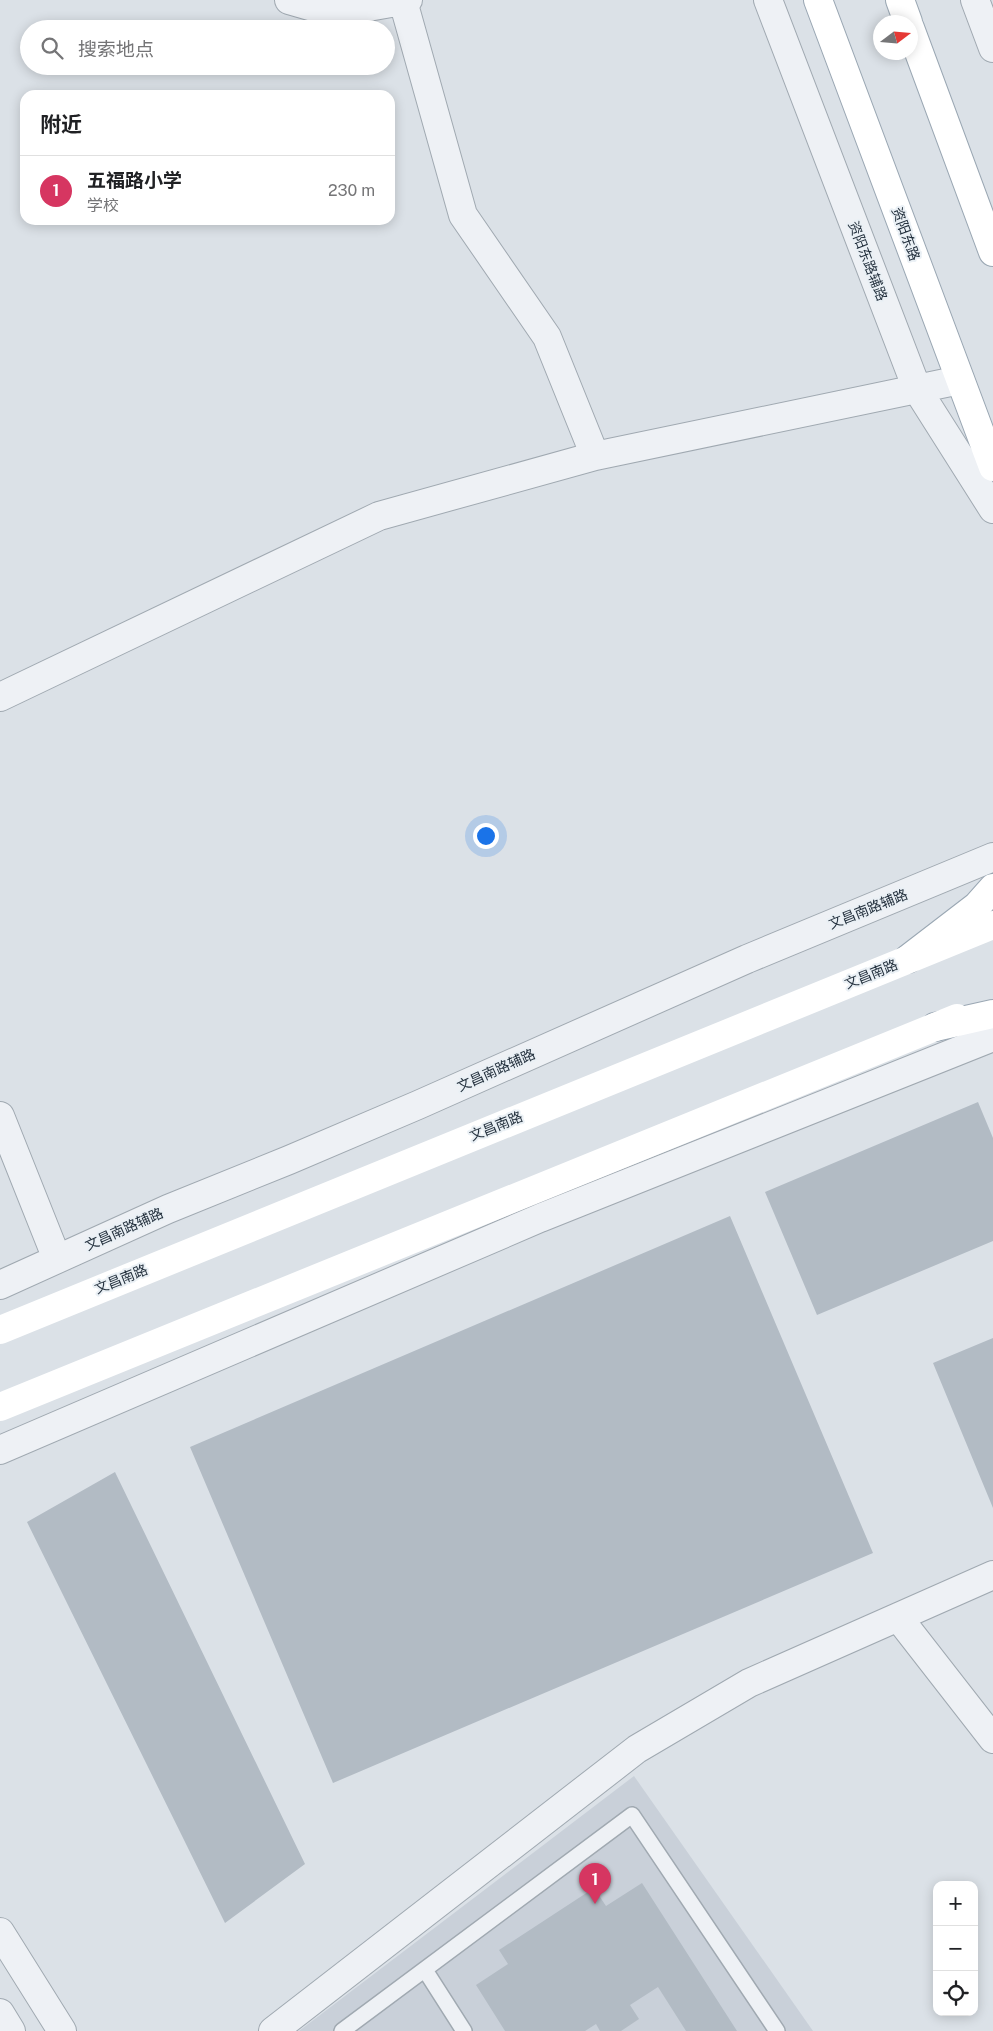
<!DOCTYPE html>
<html lang="zh">
<meta charset="utf-8">
<style>
:root{--surface:#fff;--page:#f6f6f6;--text:#202124;--muted:#757577;--line:#e0e0e0;--accent:#d63661}
body{margin:0;font-family:"Public Sans","Noto Sans SC",sans-serif;background:var(--page);color:var(--text)}
.controls{position:absolute;right:15px;bottom:15px;display:grid;overflow:hidden;border-radius:10px;box-shadow:0 2px 12px #0003}
.controls button{width:45px;height:45px;display:grid;place-items:center;padding:0;border:0;border-bottom:1px solid var(--line);background:var(--surface);color:var(--text);font:25px sans-serif}
.compass{position:absolute;left:873px;top:15px;width:45px;height:45px;border-radius:50%;background:var(--surface);box-shadow:0 2px 12px #0003;rotate:74deg}
.you{position:absolute;left:485px;top:835px;width:18px;height:18px;margin:-12px;border:4px solid #fff;border-radius:50%;background:#1a73e8;box-shadow:0 0 0 8px #1a73e833}
.badge{display:grid;place-items:center;width:32px;height:32px;border-radius:50%;background:var(--accent);color:#fff;font-size:16px;font-weight:700}
.pin{position:absolute;translate:-50% -41px;filter:drop-shadow(0 1px 2px #0008)}
.pin::after{content:'';position:absolute;top:26px;width:18px;height:15px;background:inherit;clip-path:polygon(0 0,100% 0,50% 100%)}
.list{margin:0;padding:0;list-style:none}
h2{display:flex;justify-content:space-between;align-items:center;height:65px;margin:0;padding:0 20px;font-size:21px}
h2 small{font-size:16px;font-weight:400;color:var(--muted)}
.list li{display:grid;grid-template-columns:32px 1fr auto;gap:15px;align-items:center;box-sizing:border-box;height:70px;padding:0 20px;border-top:1px solid var(--line)}
.list b{display:block;font-size:19px;white-space:nowrap}
.list p{margin:0;font-size:16px;white-space:nowrap;color:var(--muted)}
.list em{font-size:16px;font-style:normal;color:var(--muted)}
.icon{flex:none;width:28px;height:28px;fill:none;stroke:currentColor;stroke-width:2;stroke-linecap:round;stroke-linejoin:round}
.map{position:relative;flex:none;width:993px;height:2031px;overflow:hidden}
.search{position:absolute;background:var(--surface);box-shadow:0 2px 12px #0003;left:20px;top:20px;width:375px;height:55px;display:flex;align-items:center;gap:12px;box-sizing:border-box;padding:0 18px;border-radius:28px;color:var(--muted);font-size:19px}
.panel{position:absolute;background:var(--surface);box-shadow:0 2px 12px #0003;left:20px;top:90px;width:375px;height:135px;border-radius:15px}
.map>svg:first-child{display:block}
.built{fill:#c9d0d9}
.building{fill:#b2bbc4}
.lines{fill:none;stroke-linecap:round;stroke-linejoin:round}
.service-casing{stroke:#a0a9b1;stroke-width:18}
.minor-casing{stroke:#a0a9b1;stroke-width:30}
.tertiary-casing{stroke:#a0a9b1;stroke-width:30}
.primary-casing{stroke:#9aa7b3;stroke-width:30}
.service{stroke:#eef1f5;stroke-width:15}
.minor{stroke:#eef1f5;stroke-width:28}
.tertiary{stroke:#eef1f5;stroke-width:28}
.secondary{stroke:#fff;stroke-width:28}
.primary{stroke:#fff;stroke-width:28}
.labels{text-anchor:middle;stroke-width:4;stroke-linejoin:round;paint-order:stroke}
.street-label{font-size:14px;fill:#24313e;stroke:#eaf0f5}
</style>
<div class="map">
<svg width="993" height="2031" viewBox="0 0 993 2031">
<rect width="100%" height="100%" fill="#dbe1e7"/>
<path class="built" d="M634,1776L813,2031H299Z"/>
<path class="building" d="M978,1102L993,1138V1241L817,1315L765,1192Z
M730,1216L873,1553L333,1783L190,1447Z
M993,1338V1508L933,1363Z
M115,1472L305,1864L225,1923L27,1522Z
M642,1883L737,2031H686L658,1987L630,2005L639,2019L621,2031H600L596,2024L585,2031H505L476,1985L508,1964L499,1950L594,1888L606,1906Z"/>
<g class="lines">
<defs>
<path id="service" d="M425,1970L464,2031
M342,2031L632,1815L777,2031"/>
<path id="minor" d="M289,0L334,13L408,0
M768,0L917,389L993,509
M975,0L993,48
M403,1L463,215L547,337L595,456
M0,697L379,516L595,456L960,380
M0,1116L57,1259
M0,1285L168,1209L289,1160L418,1105L747,959L993,857
M0,1450L540,1218L993,1037
M898,1617L993,1739
M273,2031L637,1749L749,1683L993,1575"/>
<path id="tertiary" d="M0,1932L62,2031
M0,2013L11,2031"/>
<path id="primary" d="M818,0L993,467
M900,0L908,22
M910,28L993,252
M908,959L977,906L993,888
M935,1027L993,1014"/>
</defs>
<use href="#service" class="service-casing"/>
<use href="#minor" class="minor-casing"/>
<use href="#tertiary" class="tertiary-casing"/>
<use href="#primary" class="primary-casing"/>
<use href="#service" class="service"/>
<use href="#minor" class="minor"/>
<use href="#tertiary" class="tertiary"/>
<path class="secondary" d="M0,1330L993,925
M0,1407L957,1018"/>
<use href="#primary" class="primary"/>
</g>
<g class="labels">
<g class="street-label">
<text transform="translate(906 234) rotate(70)" y="5">资阳东路</text>
<text transform="translate(868 261) rotate(69)" y="5">资阳东路辅路</text>
<text transform="translate(868 909) rotate(-22)" y="5">文昌南路辅路</text>
<text transform="translate(871 974) rotate(-22)" y="5">文昌南路</text>
<text transform="translate(496 1070) rotate(-24)" y="5">文昌南路辅路</text>
<text transform="translate(496 1126) rotate(-22)" y="5">文昌南路</text>
<text transform="translate(124 1229) rotate(-24)" y="5">文昌南路辅路</text>
<text transform="translate(121 1279) rotate(-22)" y="5">文昌南路</text>
</g>
</g>
</svg>
<div class="controls">
<button>+</button>
<button>−</button>
<button><svg class="icon" aria-label="locate" viewBox="0 0 24 24"><circle cx="12" cy="12" r="6"/><path d="M12 2v4M12 18v4M2 12h4M18 12h4"/></svg></button>
</div>
<svg class="compass" viewBox="-18 -18 36 36"><path d="M0-13l5 13h-10z" fill="#e53935"/><path d="M0 13l5-13h-10z" fill="#757577"/></svg>
<div class="you"></div>
<div class="pin badge" style="left:595px;top:1904px">1</div>
<div class="search"><svg class="icon" aria-label="search" viewBox="0 0 24 24"><circle cx="10" cy="10" r="6"/><path d="M15 15l6 6"/></svg>搜索地点</div>
<section class="panel">
<h2>附近<small></small></h2>
<ul class="list">
<li><span class="badge">1</span><div><b>五福路小学</b><p>学校</p></div><em>230 m</em></li>
</ul>
</section>
</div>
